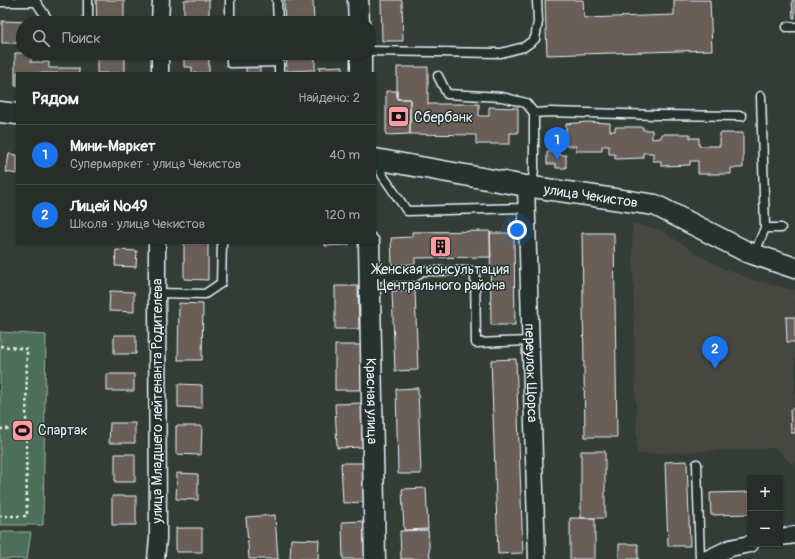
<!DOCTYPE html>
<html lang="ru">
<meta charset="utf-8">
<style>
:root{--surface:#272d28;--page:#333934;--text:#f1f3f6;--muted:#a4a8a8;--line:#434945;--accent:#1a73e8}
body{margin:0;font-family:Pangolin,sans-serif;background:var(--page);color:var(--text)}
.controls{position:absolute;right:12px;bottom:12px;display:grid;overflow:hidden;border-radius:0px;box-shadow:0 1px 3px #0004}
.controls button{width:36px;height:36px;display:grid;place-items:center;padding:0;border:0;border-bottom:1px solid var(--line);background:var(--surface);color:var(--text);font:20px sans-serif}
.you{position:absolute;left:517px;top:230px;width:14px;height:14px;margin:-10px;border:3px solid #fff;border-radius:50%;background:#1a73e8;box-shadow:0 0 0 6px #1a73e833}
.badge{display:grid;place-items:center;width:26px;height:26px;border-radius:50%;background:var(--accent);color:#fff;font-size:13px;font-weight:700}
.pin{position:absolute;translate:-50% -33px;filter:drop-shadow(0 1px 2px #0008)}
.pin::after{content:'';position:absolute;top:21px;width:14px;height:12px;background:inherit;clip-path:polygon(0 0,100% 0,50% 100%)}
.list{margin:0;padding:0;list-style:none}
h2{display:flex;justify-content:space-between;align-items:center;height:52px;margin:0;padding:0 16px;font-size:17px}
h2 small{font-size:13px;font-weight:400;color:var(--muted)}
.list li{display:grid;grid-template-columns:26px 1fr auto;gap:12px;align-items:center;box-sizing:border-box;height:60px;padding:0 16px;border-top:1px solid var(--line)}
.list b{display:block;font-size:15px;white-space:nowrap}
.list p{margin:0;font-size:13px;white-space:nowrap;color:var(--muted)}
.list em{font-size:13px;font-style:normal;color:var(--muted)}
.icon{flex:none;width:22px;height:22px;fill:none;stroke:currentColor;stroke-width:2;stroke-linecap:round;stroke-linejoin:round}
.map{position:relative;flex:none;width:795px;height:559px;overflow:hidden}
.search{position:absolute;background:var(--surface);box-shadow:0 1px 3px #0004;left:16px;top:16px;width:360px;height:44px;display:flex;align-items:center;gap:10px;box-sizing:border-box;padding:0 14px;border-radius:22px;color:var(--muted);font-size:15px}
.panel{position:absolute;background:var(--surface);box-shadow:0 1px 3px #0004;left:16px;top:72px;width:360px;height:172px;border-radius:0px}
.map>svg:first-child{display:block}
.built{fill:#444640}
.green{fill:#4d6e58;stroke:#9ab0a8}
.building{fill:#6b5f58;stroke:#e8f1f8}
.lines{fill:none;stroke-linecap:round;stroke-linejoin:round}
.service-casing{stroke:#e8f1f8;stroke-width:11}
.minor-casing{stroke:#e8f1f8;stroke-width:19}
.tertiary-casing{stroke:#e8f1f8;stroke-width:23}
.path{stroke:#e8f1f8;stroke-width:2.5;stroke-dasharray:3 3;stroke-linecap:butt}
.service{stroke:#26332d;stroke-width:8}
.minor{stroke:#26332d;stroke-width:16}
.tertiary{stroke:#26332d;stroke-width:20}
.labels{text-anchor:middle;stroke-width:3;stroke-linejoin:round;paint-order:stroke}
.poi-label{font-size:14px;fill:#e8f1f8;stroke:#26332d;text-anchor:start}
.street-label{font-size:14px;fill:#e8f1f8;stroke:#26332d}
</style>
<div class="map">
<svg width="795" height="559" viewBox="0 0 795 559">
<rect width="100%" height="100%" fill="#343c36"/>
<filter id="ink" filterUnits="userSpaceOnUse"><feTurbulence type="fractalNoise" baseFrequency=".025" numOctaves="2"/><feDisplacementMap in="SourceGraphic" scale="8" xChannelSelector="R" yChannelSelector="G"/><feConvolveMatrix kernelMatrix="1 2 1 2 8 2 1 2 1" color-interpolation-filters="sRGB"/></filter>
<g filter="url(#ink)">
<path class="built" d="M632,223L661,230L699,255L723,268L754,280L795,290V468L776,448L637,454Z"/>
<path class="green" d="M0,332L46,335L43,525H0Z
M0,532H31L27,559H0Z"/>
<path class="building" d="M96,0H124V23H97Z
M184,0H209V23H184Z
M284,0H313L314,23H285Z
M381,0H402L403,41H382Z
M545,0H583L584,18L674,15V0H710L712,50L547,55Z
M792,0H795V18H793Z
M2,21L31,22V23H23V43H2Z
M15,53H31V62H49V68H79V73H17V86H15Z
M97,53H125V73H97Z
M184,53H209V73H192V67H184Z
M286,53H315V70L287,71Z
M343,66V73H320L319,67Z
M246,67H260V73H246Z
M397,67H428V104H479V116H489V107L518,108V133H510V144H476V135L410,134V99H397Z
M386,91H397V99H410V134L386,135Z
M587,122L610,123V131H615V127H643V130H652V139L661,138V134H690V138H699V146H720V133H743V168H731V174H698V161H690V165L661,166V161H653V153H643V158L615,159V154H609V146H602V151H576V146H566V124Z
M547,152H556V155H566V168H556V164H547Z
M9,154L17,155V174L6,172Z
M490,231L491,257L415,258V264L392,265L391,238L412,237V232Z
M490,233H514L515,325H491Z
M582,233H614L617,437H585Z
M184,243H208V280L184,279Z
M325,243H349V245L325,246Z
M116,250L137,251L136,267L115,266Z
M335,286H358L359,329H335Z
M415,290L418,370L395,371L392,291Z
M110,291L134,292V312L109,311Z
M179,303L203,304L202,360H178Z
M786,317H795V342H787Z
M114,335H136V354H114Z
M335,345H361L362,390H335Z
M516,359L523,553L498,554L491,360Z
M107,374H134V391H107Z
M178,384L202,385V408L178,407Z
M418,388L421,474H398L396,389Z
M365,403L366,447L337,448L335,404Z
M795,408V433H791L790,409Z
M110,423H135V443H109Z
M176,426H202L201,455L176,454Z
M581,451H605V518H581Z
M115,454H135V482H115Z
M687,461L690,546H668L665,462Z
M341,463H364L365,502L343,503Z
M177,473L198,474V500L176,499Z
M426,488L428,529L404,530L402,489Z
M750,492V514L711,515L710,493Z
M112,496H136V525H112Z
M275,515L278,559H249L246,517Z
M570,518H595V559H570Z
M365,521L366,559H343L342,522Z
M176,528H202V552H176Z
M428,530L430,559H401L400,531Z
M291,539L319,540L318,559H290Z
M619,544H638V559H619Z"/>
<g class="lines">
<defs>
<path id="service" d="M88,0V23
M230,0V23
M277,0L278,23
M0,2H36
M36,2L47,18L48,23
M787,27H795
M369,51L501,53L524,47L535,39L538,22L537,0
M231,53V63L279,62
M279,53V73
M438,76L447,94L502,97L526,103L534,113V169L532,187
M534,113L550,112L658,115L742,116
M376,161L383,176L407,211L526,208
M765,228H781
M754,255L765,228L761,96
M370,277H415L422,271H475L476,343L530,341
M157,293L205,294L221,283L222,243
M697,464L700,559"/>
<g id="minor">
<path d="M160,23L161,0"/>
<path d="M160,73V53"/>
<path id="s1" d="M526,186L537,559"/>
<path d="M780,537L795,535"/>
<path d="M156,559L158,538L157,293V243"/>
<path d="M707,559L730,548L750,544"/>
</g>
<g id="tertiary">
<path d="M358,0L359,23"/>
<path d="M361,53V73"/>
<path d="M0,112L17,114"/>
<path id="s2" d="M375,159L526,186L655,205L747,252L795,268"/>
<path id="s3" d="M369,243L375,559"/>
</g>
</defs>
<use href="#service" class="service-casing"/>
<use href="#minor" class="minor-casing"/>
<use href="#tertiary" class="tertiary-casing"/>
<path class="path" d="M0,346L27,349L26,429
M0,429H26L27,516H0"/>
<use href="#service" class="service"/>
<use href="#minor" class="minor"/>
<use href="#tertiary" class="tertiary"/>
</g>
</g>
<defs>
<symbol id="bank-square" viewBox="-11 -11 22 22"><rect x="-9" y="-9" width="18" height="18" rx="4" fill="#ff9aa2" stroke="#26332d"/><path d="M-6-4H6V4H-6ZM0-2.3a2.3 2.3 0 1 0 0 4.6a2.3 2.3 0 1 0 0-4.6Z" fill="#111"/></symbol>
<symbol id="building-square" viewBox="-11 -11 22 22"><rect x="-9" y="-9" width="18" height="18" rx="4" fill="#ff9aa2" stroke="#26332d"/><path d="M-4-6H4V6H1V3H-1V6H-4ZM-2.5-4.3h1.7v1.8h-1.7ZM.8-4.3h1.7v1.8H.8ZM-2.5-1h1.7V.8h-1.7ZM.8-1h1.7V.8H.8Z" fill="#111"/></symbol>
<symbol id="stadium-square" viewBox="-11 -11 22 22"><rect x="-9" y="-9" width="18" height="18" rx="4" fill="#ff9aa2" stroke="#26332d"/><path d="M0-5a6.5 5 0 1 0 0 10a6.5 5 0 1 0 0-10ZM-3.5-1.8h7v3.6h-7Z" fill="#111"/></symbol>
</defs>
<g fill-rule="evenodd">
<use href="#bank-square" x="386" y="104" width="25" height="25"/>
<use href="#building-square" x="428" y="234" width="25" height="25"/>
<use href="#stadium-square" x="10" y="418" width="25" height="25"/>
</g>
<g class="labels">
<g class="poi-label">
<text x="414" y="122">Сбербанк</text>
<text x="441" y="274" text-anchor="middle">Женская консультация<tspan x="441" dy="16">Центрального района</tspan></text>
<text x="38" y="435">Спартак</text>
</g>
<g class="street-label">
<text dy="5" stroke="none"><textPath href="#s2" startOffset="219">улица Чекистов</textPath></text>
<text dy="5" stroke="none"><textPath href="#s1" startOffset="187">переулок Щорса</textPath></text>
<text transform="translate(157 401) rotate(-90)" y="5">улица Младшего лейтенанта Родителева</text>
<text dy="5" stroke="none"><textPath href="#s3" startOffset="158">Красная улица</textPath></text>
</g>
</g>
</svg>
<div class="controls">
<button>+</button>
<button>−</button>
</div>
<div class="you"></div>
<div class="pin badge" style="left:557px;top:160px">1</div>
<div class="pin badge" style="left:715px;top:369px">2</div>
<div class="search"><svg class="icon" aria-label="search" viewBox="0 0 24 24"><circle cx="10" cy="10" r="6"/><path d="M15 15l6 6"/></svg>Поиск</div>
<section class="panel">
<h2>Рядом<small>Найдено: 2</small></h2>
<ul class="list">
<li><span class="badge">1</span><div><b>Мини-Маркет</b><p>Супермаркет · улица Чекистов</p></div><em>40 m</em></li>
<li><span class="badge">2</span><div><b>Лицей №49</b><p>Школа · улица Чекистов</p></div><em>120 m</em></li>
</ul>
</section>
</div>
